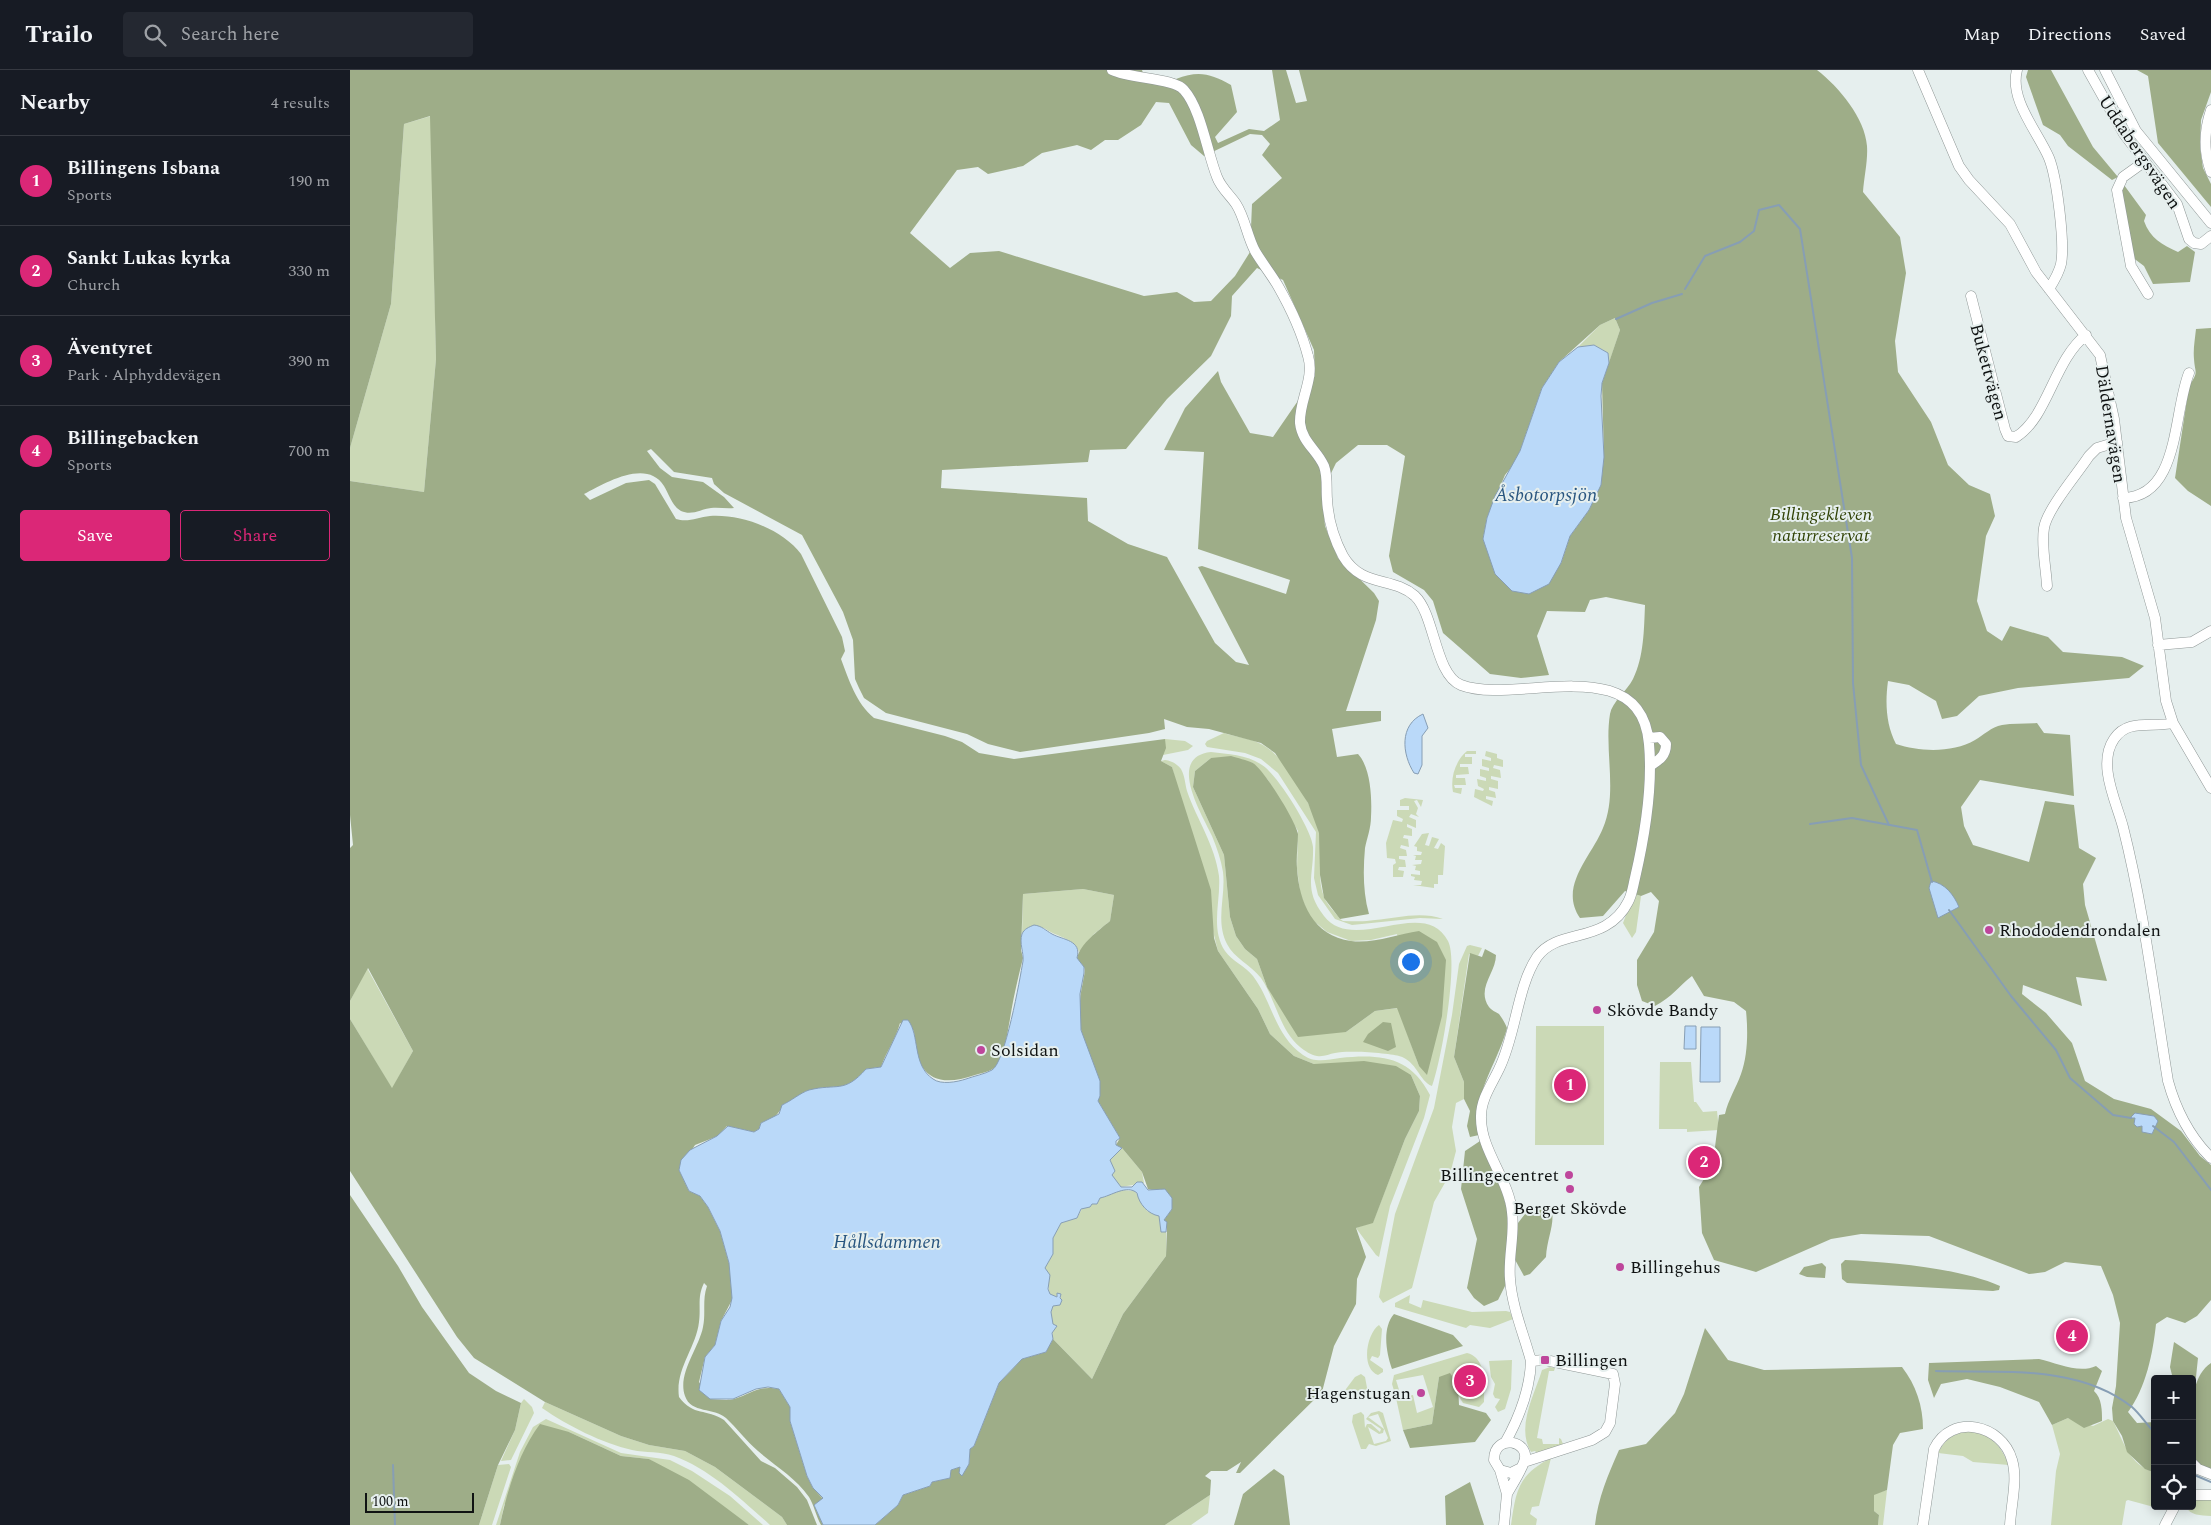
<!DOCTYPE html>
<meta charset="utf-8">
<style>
:root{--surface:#171b24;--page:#242831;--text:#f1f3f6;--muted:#9ea1a6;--line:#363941;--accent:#db2777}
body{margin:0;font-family:Spectral,serif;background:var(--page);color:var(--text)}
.controls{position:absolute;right:15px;bottom:15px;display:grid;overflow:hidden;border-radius:5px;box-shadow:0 2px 12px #0003}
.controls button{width:45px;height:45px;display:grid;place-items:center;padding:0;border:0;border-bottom:1px solid var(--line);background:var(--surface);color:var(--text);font:25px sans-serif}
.scale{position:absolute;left:15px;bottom:12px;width:109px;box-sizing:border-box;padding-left:5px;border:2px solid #101313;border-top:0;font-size:14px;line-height:18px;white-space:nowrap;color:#101313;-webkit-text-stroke:4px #e6efee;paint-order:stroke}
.you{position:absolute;left:1060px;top:891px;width:18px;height:18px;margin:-12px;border:4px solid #fff;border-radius:50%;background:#1a73e8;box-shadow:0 0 0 8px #1a73e833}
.badge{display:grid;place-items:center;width:32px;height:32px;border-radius:50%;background:var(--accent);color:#fff;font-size:16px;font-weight:700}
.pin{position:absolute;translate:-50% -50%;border:2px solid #fff;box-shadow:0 1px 5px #0006}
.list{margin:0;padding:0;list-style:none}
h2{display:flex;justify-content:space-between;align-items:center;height:65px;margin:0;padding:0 20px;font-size:21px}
h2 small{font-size:16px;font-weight:400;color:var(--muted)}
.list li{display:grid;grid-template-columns:32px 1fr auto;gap:15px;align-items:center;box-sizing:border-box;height:90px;padding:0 20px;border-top:1px solid var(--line)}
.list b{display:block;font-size:19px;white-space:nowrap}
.list p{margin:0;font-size:16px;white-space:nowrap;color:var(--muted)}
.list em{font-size:16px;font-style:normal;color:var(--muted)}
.actions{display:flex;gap:10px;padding:15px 20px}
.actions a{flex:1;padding:11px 0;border:1px solid var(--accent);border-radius:5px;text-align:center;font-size:18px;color:var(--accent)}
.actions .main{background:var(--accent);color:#fff}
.icon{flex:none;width:28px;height:28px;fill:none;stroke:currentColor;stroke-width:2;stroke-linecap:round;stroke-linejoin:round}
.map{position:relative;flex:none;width:1861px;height:1455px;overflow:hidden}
header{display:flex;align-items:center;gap:30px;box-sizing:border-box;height:70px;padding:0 25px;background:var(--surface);border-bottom:1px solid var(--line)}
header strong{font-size:24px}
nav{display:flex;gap:28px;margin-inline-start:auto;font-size:18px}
.search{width:350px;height:45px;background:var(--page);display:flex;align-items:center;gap:12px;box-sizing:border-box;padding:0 18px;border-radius:5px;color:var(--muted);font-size:19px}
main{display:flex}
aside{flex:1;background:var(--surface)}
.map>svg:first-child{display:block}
.green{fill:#cbd9b6;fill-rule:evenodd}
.forest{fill:#9ead88;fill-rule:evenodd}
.water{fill:#bad9f9;stroke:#879eb4}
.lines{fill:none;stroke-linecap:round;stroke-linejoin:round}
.stream{stroke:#879eb4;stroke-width:2}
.minor-casing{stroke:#8f9796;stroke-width:11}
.minor{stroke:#fff;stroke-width:10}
.poi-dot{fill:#be469b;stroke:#e6efee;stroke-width:2}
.labels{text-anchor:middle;stroke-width:4;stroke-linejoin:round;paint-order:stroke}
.street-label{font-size:18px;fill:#101313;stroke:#e6efee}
.park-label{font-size:18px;font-style:italic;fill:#314306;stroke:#e6efee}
.poi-label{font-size:18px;fill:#101313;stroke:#e6efee;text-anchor:start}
.water-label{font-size:19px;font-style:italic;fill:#295680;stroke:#e6efee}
</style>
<header>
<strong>Trailo</strong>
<div class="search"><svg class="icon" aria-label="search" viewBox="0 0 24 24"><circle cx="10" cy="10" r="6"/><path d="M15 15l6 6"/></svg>Search here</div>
<nav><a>Map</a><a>Directions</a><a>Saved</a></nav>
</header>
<main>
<aside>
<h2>Nearby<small>4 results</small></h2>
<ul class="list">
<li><span class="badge">1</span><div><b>Billingens Isbana</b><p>Sports</p></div><em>190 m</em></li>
<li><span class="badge">2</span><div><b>Sankt Lukas kyrka</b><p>Church</p></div><em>330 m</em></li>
<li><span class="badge">3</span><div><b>Äventyret</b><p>Park · Alphyddevägen</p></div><em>390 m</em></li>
<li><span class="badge">4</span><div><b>Billingebacken</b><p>Sports</p></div><em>700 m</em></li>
</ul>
<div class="actions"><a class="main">Save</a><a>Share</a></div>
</aside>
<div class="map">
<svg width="1861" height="1455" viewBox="0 0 1861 1455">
<rect width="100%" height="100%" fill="#e6efee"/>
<path class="green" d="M81,46L86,289L74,422L0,411V378L41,234L54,54Z
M1265,248L1270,260L1259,293L1258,283L1244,275L1228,277L1250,255Z
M874,663C886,667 900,668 911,674C935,685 963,736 969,762C973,783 966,807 974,827C977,835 985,842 990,849L993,851C1003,851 1014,852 1025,850C1047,848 1071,841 1093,849L1070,848L1002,855L985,849L968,825L964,808L966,762L928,703L911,689L895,683L857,677L855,674L857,671Z
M815,669L835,671L843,676L838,680L813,685Z
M1117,681H1126V684H1115V687H1122V694H1110V697H1118L1119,704L1106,705V708H1115L1116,715H1104L1105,718H1112L1111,724L1103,722C1100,707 1106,690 1117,681Z
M1136,681L1147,684V688L1153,690V697L1144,695L1143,698L1150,700L1151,708L1141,706V709L1148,711V719L1139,717V720L1145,722L1146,728L1136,726V729L1143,731L1142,736L1124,727L1125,719L1133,721L1134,719L1128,716L1127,709L1136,711V708L1130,706V699L1139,701V698L1132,696V689L1141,691V688L1135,686Z
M861,682C878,684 898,685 912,695C927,704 962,760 963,777C964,806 953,819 974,846C1004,885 1074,825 1098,871C1109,892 1091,992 1082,1016C1069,1011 1067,991 1049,986C1038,983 997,980 985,983C979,984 974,987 967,986C961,985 955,981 950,977C929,959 926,930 911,908C901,895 884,888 877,874C865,851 876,826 873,802C871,790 867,778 862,766C852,744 816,687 861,682ZM861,688L903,693L918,710L948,761L947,798L950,823L959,847L977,862L1001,871L1021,870L1047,864L1069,996L1048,938L1025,941L996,962L917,917L907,889L895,879L886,866L880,847L874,785L843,717L845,701Z
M815,690C822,691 827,694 831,699C835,706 835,714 837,721C847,750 865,775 869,806C871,831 860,858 875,881C882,891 895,896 903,906C922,931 925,966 953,985C964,993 977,990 990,988C1030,984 1060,986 1080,1025L1074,1048L1040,1136L1029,1187L1026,1185L1006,1158L1023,1152L1055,1069L1069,1041L1070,1026L1061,1005L983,994H964L944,986L920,964L908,939L868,881L822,697L811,691Z
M1055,728L1073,730L1071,737L1067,730L1064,731L1068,738L1066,744L1069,747L1061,744L1059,747L1066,750V758L1057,754V757L1062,759V766L1054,765L1053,768L1058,769L1059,777L1051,775L1050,778L1056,780L1057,786H1049V789L1055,790L1056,797H1049L1048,800L1054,801L1053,807H1043V795L1046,793L1045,789L1037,788L1036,773L1043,750L1052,752L1053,749L1047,746V740H1059V736H1050V730Z
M1079,763L1075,775L1079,776L1082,767L1089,769L1084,778L1088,779L1091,773L1095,776L1093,805H1088V814H1084V818L1063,815H1071L1072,811L1064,810L1065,807L1061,806V804L1070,805V801L1065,800L1066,796L1062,795L1071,794L1072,790H1065L1066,786L1063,785H1071L1072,782L1067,781V777L1064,776L1072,764Z
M733,819L764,825L760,851L744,864L729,882C723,867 706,867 694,858L676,859L672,864L673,824Z
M1284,824L1291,826L1286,862L1282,868L1273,853Z
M1120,875L1132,878L1128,886L1119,884L1104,987L1114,1012V1029L1106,1033L1102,1057L1106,1081L1100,1104L1084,1132L1062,1218L1033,1233L1029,1227L1045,1144L1084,1038L1102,945L1109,894L1117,876Z
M17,898L63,981L42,1019L0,949V931Z
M1186,956H1254V1075H1185Z
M1310,992H1341L1344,1032H1346L1353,1042L1367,1041L1369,1060L1337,1062V1059H1309Z
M772,1078L792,1102L794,1113L771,1117L762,1106L760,1090Z
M771,1120L785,1121L797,1141L809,1146L811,1162H816V1186L773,1244L742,1309L703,1269L701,1242L703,1236L710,1233L711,1225L703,1227L700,1225L695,1198L703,1184V1168L711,1153L727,1148L733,1137H739L740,1134L748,1132L750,1128Z
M1060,1225L1059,1233L1071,1238L1073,1230L1122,1242L1156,1241L1160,1242L1163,1249L1140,1258L1120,1255L1116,1258L1045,1237V1233Z
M1029,1255L1032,1259L1030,1285L1028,1288L1022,1286L1020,1290L1033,1299V1302L1028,1305C1010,1298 1017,1263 1029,1255Z
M1117,1283C1137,1288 1134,1315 1134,1332L1129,1337L1113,1333L1108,1325V1315L1089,1307L1082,1354L1053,1360L1046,1328L1063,1325L1067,1343L1083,1337L1073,1305L1046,1310L1050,1323L1045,1324L1042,1314L1044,1305Z
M1162,1290L1161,1319L1155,1339L1148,1342L1145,1337L1150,1329L1145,1328L1143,1324L1145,1314L1141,1307L1139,1291Z
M1200,1297L1205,1298L1204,1301H1199L1187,1368L1192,1369L1193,1374H1209V1368L1211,1369L1213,1374L1187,1383L1185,1381L1181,1382C1166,1357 1184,1326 1192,1300Z
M1011,1304L1015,1307L1018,1323L1009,1328L1000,1329L993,1323L1005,1307Z
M174,1329L182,1337L184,1343L161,1390L151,1391L165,1360L171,1333Z
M195,1332L271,1366L299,1375L335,1381L365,1397L432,1447L437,1455H420C392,1430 360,1399 324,1386C310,1381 296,1383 282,1380C252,1373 218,1356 192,1338Z
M1029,1341L1033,1343L1041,1371L1026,1376L1019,1374L1016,1379H1011L1002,1352L1003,1345L1011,1342L1014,1345L1015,1358L1017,1354H1021L1030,1362L1031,1359L1016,1349L1021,1343ZM1028,1344L1038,1368L1036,1371L1024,1374L1018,1357L1029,1364L1033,1363L1034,1359L1018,1347Z
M1718,1348L1743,1356L1758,1349L1763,1351C1775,1374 1778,1393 1805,1403V1436H1818L1815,1440L1778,1430L1776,1431L1772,1455H1701L1706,1401L1710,1384L1702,1355Z
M196,1349L271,1383L320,1390L342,1401L380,1426L413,1455H399L299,1389L271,1386L219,1362L154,1435L150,1455H146L170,1382L183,1357Z
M1621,1361C1643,1366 1650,1375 1659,1395L1623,1392L1613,1386L1588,1383C1595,1368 1606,1362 1621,1361Z
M1201,1388L1189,1436L1182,1437L1180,1444L1187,1449L1186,1455H1161C1166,1420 1168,1405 1201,1388Z
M159,1394L161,1397L142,1455H129L148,1395Z
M1537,1420L1533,1455H1528L1529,1445L1524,1441V1424Z
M860,1425L858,1443L841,1455H815Z
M1847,1429L1861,1430V1446C1850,1445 1841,1446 1835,1436H1842V1431Z"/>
<path class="forest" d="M0,0H792L793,3L826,9C849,0 861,4 881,15L887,42L865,67L868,73L899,59L914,61L930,50L922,0H936L946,33L957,31L949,0H1467C1489,17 1515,48 1517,76C1518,91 1514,107 1513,122L1550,167L1556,203L1545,271L1548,302L1581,352L1598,395L1619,415L1640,424L1645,446L1636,466L1627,531L1637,561L1652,571L1660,556L1698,567L1713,582L1772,587L1794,596L1779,608L1668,618L1629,626L1607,646L1592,649L1586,631L1559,615L1538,611C1535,633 1536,655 1546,674C1570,682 1603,683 1625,670C1634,665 1641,657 1652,655C1663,653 1675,654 1687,653L1694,663L1720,665L1724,726L1630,710L1611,737L1614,756L1623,775L1679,792L1695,731L1724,735L1729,778L1746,788L1733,814L1735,835L1757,911L1726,907L1732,936L1673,915L1672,924L1696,943L1722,973L1735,1011L1764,1029L1801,1039L1831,1061L1850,1086L1861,1095V1230L1847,1246L1835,1253L1817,1247L1806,1254C1803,1283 1796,1318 1778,1342L1787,1353L1805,1352V1403L1795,1399L1777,1382L1772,1366L1763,1351L1762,1338L1766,1316L1770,1253L1763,1225L1751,1196L1715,1192L1695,1202L1679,1204L1579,1166L1511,1164L1481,1169L1406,1202L1364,1190L1352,1163L1349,1117L1354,1109L1369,1103L1370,1086L1365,1077L1369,1045L1375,1044C1378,1030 1386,1018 1391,1004C1398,985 1398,960 1396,941L1384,932L1354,926L1342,906C1328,917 1322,927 1305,936L1292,931L1287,915V890L1304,862L1309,831L1301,822L1291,826L1275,821L1253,846L1230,848C1208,816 1242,786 1253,758C1268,723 1254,681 1260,644C1262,632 1277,621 1283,609C1294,587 1294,559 1295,535L1256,527L1240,530L1235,542L1197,541L1187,566L1199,605L1171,608L1140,604L1093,563L1083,531L1074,520L1043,502L1039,486L1055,386L1037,375H1008L986,393L972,422L975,456L988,488L1024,523L1029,531L1026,550L996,641H1031V651L982,659L987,687L1008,684C1021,698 1022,729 1021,747C1021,758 1017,768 1015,778C1013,800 1013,823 1019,844L990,849L974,828L970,805L969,763L958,733L925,683L911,673L859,659L837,657L814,649L815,659L799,663L670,682L638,674L617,664L536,643L514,628L509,618L505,609L503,570L493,542L452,465L374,423L364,414L362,408L324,402L301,379L297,381L310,398L322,407L353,412L374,427L384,438C376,439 369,437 361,438C351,439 342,446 331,441C322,436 319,424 314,416C297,388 255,413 234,424L240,430L276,413L299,410L305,414L326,449C338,453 348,447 360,446C392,444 432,459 451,484L492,567L495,581L491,589C499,610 506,633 524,648L595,666L612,672L629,683L664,689L815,669L816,678L811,691L822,697L861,820L864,868L868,881L908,939L920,964L944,986L964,994L1014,991L1046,996L1061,1005L1070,1026L1069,1041L1055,1069L1023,1153L1006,1158L1016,1187L1007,1209L1006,1234L984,1276L972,1322L890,1403H886L891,1392L877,1401H861L855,1406L861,1410L860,1425L815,1455H525L548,1435L553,1425L580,1416L582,1412L599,1408L601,1400L610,1397V1399L619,1394L620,1379L624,1376L649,1313L672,1289L696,1282L703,1269L742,1309L773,1244L816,1186L817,1157L814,1150L822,1139V1128L810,1119L806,1121L798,1119L792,1102L772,1078L766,1075L770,1068L748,1031C754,1002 735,988 731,959C729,943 729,928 733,912C733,908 736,902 734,897C732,894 729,892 727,888C731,873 748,861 760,851L764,825L733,819L673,824L671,880L673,888C668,908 663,929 660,949C657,964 656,979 648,993C643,1002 634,1002 625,1005C583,1020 565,1003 564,961L550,953C546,969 536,982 531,997L516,999C510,1006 500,1016 490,1017C472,1020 455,1017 442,1032L436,1033L424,1048L411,1053L409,1059L404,1062L377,1056L368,1066L345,1075L329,1100L339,1121L350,1126L358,1137L370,1161L379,1193L383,1228L371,1251L365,1275L355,1287L349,1312L360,1329C367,1329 377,1331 384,1329C402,1324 407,1315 429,1319L440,1337V1351L457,1406L463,1418L473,1429L464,1435L473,1455H471C466,1446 464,1435 459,1427C445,1407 426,1397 408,1381C396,1371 387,1358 376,1348C364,1337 341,1344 335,1326C327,1304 349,1278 353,1257C356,1243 352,1230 357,1216L354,1213C347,1227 351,1237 349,1252C346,1278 325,1299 329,1327C344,1347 356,1338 374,1350L411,1391L425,1398L447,1417L457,1430L467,1455H437L432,1447L365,1397L335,1381L299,1375L271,1366L195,1332L124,1288L107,1267L0,1101V949L42,1018L63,981L18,898L0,931V778L3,775L0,745V411L74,422L86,289L80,46L54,54L41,234L0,378ZM806,32L819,33L841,75L854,86L900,64L912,65L920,74L912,85L932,108L902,134L900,182L885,206L861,231L844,232L827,222L794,226L649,181L620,183L600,198L560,163L607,100L628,97L638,104L673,96L692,83L727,75L741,80L755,70H768L791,55ZM907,198L933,210L964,280L965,306L923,367L900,363L871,312L868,301L835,338L814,380L854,382L848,479L940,510L936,524L852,496L848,497L899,595L886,592L865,573L817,487L778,474L738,451L737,428L591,418L592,400L738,392L740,380L776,379L817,329L861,286L881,246L882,226ZM1265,248L1270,260L1252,313L1254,387L1239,440L1220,466L1211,493L1136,474L1133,469L1137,448L1155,405L1164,394L1170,381L1192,318L1209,292L1250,255Z
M1678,0H1701L1743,77L1768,107L1762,110L1718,76L1710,65L1693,55L1676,7Z
M1787,0H1861V22L1851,50L1850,77L1853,98L1861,114V137L1808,73L1798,6Z
M1774,115L1796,145L1794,151C1800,168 1812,175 1828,182L1837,176L1845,182L1840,212L1803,214L1794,196L1782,187L1771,117Z
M1861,258V436L1838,421L1825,408L1839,316C1849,301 1845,304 1844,289C1843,279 1845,269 1846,259Z
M881,686C887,688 897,690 903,693C914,700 946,751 948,764C948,775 946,787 947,798C949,832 963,866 1001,871C1023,874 1048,864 1069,861L1087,872L1096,890L1092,946L1077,1005L1069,996L1047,938L1025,941L996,962L948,967L917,917L907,889L895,879L886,866L880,847L874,785L843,717L845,701L861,688Z
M1135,879L1146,885C1146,903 1126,918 1139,937C1141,940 1146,942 1149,944C1152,948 1155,953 1157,958C1148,993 1120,1027 1129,1065L1120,1067L1117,1056L1120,1041L1114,1029V1012L1104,987L1120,883L1132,887Z
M1033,952L1041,953L1046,977L1038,981L1013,972L1018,964Z
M1130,1071L1152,1120L1160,1151L1155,1216L1148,1230L1134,1236L1124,1228L1117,1218L1127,1169L1111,1119L1115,1081Z
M0,1125L48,1196L72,1237L119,1303L146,1321L171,1333L165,1360L148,1395L129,1455H0Z
M1201,1135C1206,1154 1197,1167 1196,1187L1180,1204L1174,1206L1163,1186L1168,1153L1175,1144Z
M1495,1190C1540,1192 1610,1198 1650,1216L1649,1220L1643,1221L1497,1213L1492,1209L1491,1194Z
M1472,1193L1476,1197L1475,1208L1457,1207L1449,1204L1454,1197Z
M1044,1244L1103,1265L1113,1276L1042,1299C1036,1282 1032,1258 1044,1244Z
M1355,1258L1378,1290L1414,1300L1552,1297C1566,1315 1573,1336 1573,1359L1550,1363L1543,1375L1537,1420L1524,1425V1441L1529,1445L1528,1455H1245C1248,1428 1258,1405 1269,1380L1296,1374L1325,1343L1334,1324Z
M1824,1272L1848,1288L1846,1307L1842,1314V1309H1823L1820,1297Z
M1689,1289C1707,1293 1729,1304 1746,1296L1752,1301L1744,1321C1752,1328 1752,1341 1752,1351L1734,1358L1718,1348L1702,1355L1689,1332L1650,1317L1617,1309L1591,1314L1584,1328L1578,1310L1579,1293Z
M1861,1293V1401L1842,1390C1842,1363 1835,1310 1861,1293Z
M1100,1303L1108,1315L1109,1335L1136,1343L1141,1350L1125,1372L1060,1378L1053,1360L1082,1354L1089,1307Z
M190,1354L219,1362L271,1386L299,1389L339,1410L399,1455H150C157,1421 169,1382 190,1354Z
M924,1399L934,1406L940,1455H884L893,1424Z
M1120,1412L1134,1455H1096L1095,1426Z"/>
<path class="water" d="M1244,275L1258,283L1259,293L1252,313L1251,326L1254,387L1251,415L1239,440L1220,466L1211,493L1199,514L1179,524L1162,521L1145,504L1133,469L1137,448L1145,426L1170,381L1192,318L1209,292L1228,277Z
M1073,644L1078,658L1072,666V695L1068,704L1064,703C1052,684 1049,655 1073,644Z
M1581,811C1595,813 1604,825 1609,837L1588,848L1579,818Z
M684,855C692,856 695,860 702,864C713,870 732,870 727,888L734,897V903L730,924L731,960L750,1011V1026L748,1031L770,1068L766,1071V1075L772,1078L760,1090L765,1101L762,1105L771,1117H782L787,1112H792L798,1120L815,1119L822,1128V1139L814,1150L817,1152L816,1162H811L809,1146C798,1144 789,1134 787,1123C777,1114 761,1126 750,1128L747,1134H742L740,1137L731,1139L727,1148L711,1153L703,1168V1184L695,1198L700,1205L698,1219L700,1224L707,1227V1223L711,1224L710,1228L712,1230L710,1235L703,1236L701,1242L703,1254L707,1256L702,1263L703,1269L696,1282L672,1289L649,1313L624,1376L620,1379L619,1394L612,1406L609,1403L610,1397L601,1400L600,1408L582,1412L580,1416L553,1425L548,1435L525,1455H473L464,1435L473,1428L463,1418L457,1406L440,1351V1337L429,1319L418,1317L406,1319L383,1329H360L349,1320L355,1287L365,1275L371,1251L380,1237L382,1228L379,1193L370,1161L358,1137L350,1126L339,1121L329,1100L331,1090L340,1080L367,1066L378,1056L404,1062L409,1059L411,1053L429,1044L432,1035C441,1031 450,1023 459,1020C487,1013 494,1024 516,999L531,997L553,950H558C570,965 562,995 583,1009C591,1015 607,1012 616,1009C624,1006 635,1004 642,1000C655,993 670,909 673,891C674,883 669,873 672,864C674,859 679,857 684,855Z
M1335,956H1346V979H1334Z
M1351,957H1370V1012H1350Z
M1785,1043L1804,1046L1808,1051L1802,1064L1792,1062V1056L1787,1057L1784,1054L1785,1048H1780Z"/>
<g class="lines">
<path class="stream" d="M1335,219L1355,186L1390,172L1404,161L1409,140L1429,135L1450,159L1502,488L1503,613L1511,695L1539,755
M1266,249L1302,233L1332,224
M1460,754L1502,748L1567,760L1582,812
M1599,840L1661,926L1706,980L1720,1008L1763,1045L1781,1048
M1803,1056L1824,1072L1861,1120
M1586,1301C1651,1303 1728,1294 1782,1337C1790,1344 1797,1355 1805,1363
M43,1395L45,1455
M1842,1404L1861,1412"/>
<defs>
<path id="minor" d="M762,0C781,9 824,8 834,20C851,39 857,82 867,107C871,118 880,125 886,134C895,148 897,166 905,181C912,193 921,204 928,216C940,237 952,263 958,286C965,309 949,330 950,353C952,372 967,380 974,396C978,407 976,418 977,429C978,449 984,469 993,486C1012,518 1042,506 1065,526C1085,545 1085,605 1111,615C1165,636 1291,578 1299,674C1303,718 1295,765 1285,808C1283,816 1282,825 1278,832C1273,842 1264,851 1255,856C1232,869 1203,865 1187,887C1167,917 1166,965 1149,999C1142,1014 1131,1029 1131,1046C1130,1080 1159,1109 1162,1142C1165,1164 1158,1187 1160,1209C1162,1237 1174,1265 1181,1291C1180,1319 1169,1348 1155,1373
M1568,0L1609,96L1619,110L1660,154L1686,202L1750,285L1764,349L1776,448L1805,548L1816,631L1823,653L1861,718
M1667,0C1659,30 1688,62 1699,88C1707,108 1715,174 1711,194C1709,203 1704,211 1699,219
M1738,0L1774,64L1827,134L1839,169L1844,173L1851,174L1861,166
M1755,0L1786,61L1861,153
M1861,40C1854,61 1853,81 1861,102
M1794,92L1773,107L1767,120L1781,196L1798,224
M1621,226L1655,359L1658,366L1666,367C1698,347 1704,290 1736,265
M1773,428C1830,427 1823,342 1839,303
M1697,516C1696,497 1691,476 1694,458C1697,439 1728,403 1739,386L1747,378L1767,372
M1808,575L1842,572L1861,561
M1823,653C1802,658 1778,648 1764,669C1747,694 1766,731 1773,757C1794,840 1804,926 1818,1011C1826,1040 1839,1066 1861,1088
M1299,668L1310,667L1316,674C1316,686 1309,690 1300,696
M1174,1392L1242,1370L1255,1362L1260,1353L1265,1314L1263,1304L1195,1290L1181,1291
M1842,1393L1848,1399L1861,1404
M1150,1400L1157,1424L1154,1455
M1157,1424C1162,1415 1170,1403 1174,1392C1182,1371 1144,1362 1144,1390L1150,1400L1161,1403L1171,1398
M1842,1425H1861
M1573,1455L1584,1379C1601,1343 1652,1354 1662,1390C1668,1409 1661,1435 1660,1455
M1815,1455L1825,1436"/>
</defs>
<use href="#minor" class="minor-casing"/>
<use href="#minor" class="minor"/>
</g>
<g class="poi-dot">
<circle cx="1639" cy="860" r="5"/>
<circle cx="1247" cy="940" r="5"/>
<circle cx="631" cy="980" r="5"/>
<circle cx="1219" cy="1105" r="5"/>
<circle cx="1220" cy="1119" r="5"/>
<circle cx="1270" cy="1197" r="5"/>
<rect x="1190" y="1285" width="10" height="10" rx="2.5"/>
<circle cx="1071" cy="1323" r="5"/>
</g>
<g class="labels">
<g class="street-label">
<text transform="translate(1790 82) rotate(56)" y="6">Uddabergsvägen</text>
<text transform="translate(1639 302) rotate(75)" y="6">Bukettvägen</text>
<text transform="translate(1761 354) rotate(81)" y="6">Däldernavägen</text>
</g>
<g class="park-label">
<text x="1471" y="450">Billingekleven<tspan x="1471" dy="21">naturreservat</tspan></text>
</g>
<g class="poi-label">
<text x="1649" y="866">Rhododendrondalen</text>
<text x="1257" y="946">Skövde Bandy</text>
<text x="641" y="986">Solsidan</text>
<text x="1209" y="1111" text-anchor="end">Billingecentret</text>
<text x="1220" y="1144" text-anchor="middle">Berget Skövde</text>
<text x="1280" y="1203">Billingehus</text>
<text x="1205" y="1296">Billingen</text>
<text x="1061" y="1329" text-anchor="end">Hagenstugan</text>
</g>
<g class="water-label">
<text x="1196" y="431">Åsbotorpsjön</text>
<text x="537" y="1178">Hållsdammen</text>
</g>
</g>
</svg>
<div class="controls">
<button>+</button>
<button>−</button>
<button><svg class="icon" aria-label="locate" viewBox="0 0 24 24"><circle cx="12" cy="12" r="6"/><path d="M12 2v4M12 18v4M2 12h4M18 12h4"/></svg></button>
</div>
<div class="scale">100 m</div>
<div class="you"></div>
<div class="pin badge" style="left:1220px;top:1015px">1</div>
<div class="pin badge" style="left:1354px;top:1092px">2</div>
<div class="pin badge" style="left:1120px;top:1311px">3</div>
<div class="pin badge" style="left:1722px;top:1266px">4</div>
</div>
</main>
